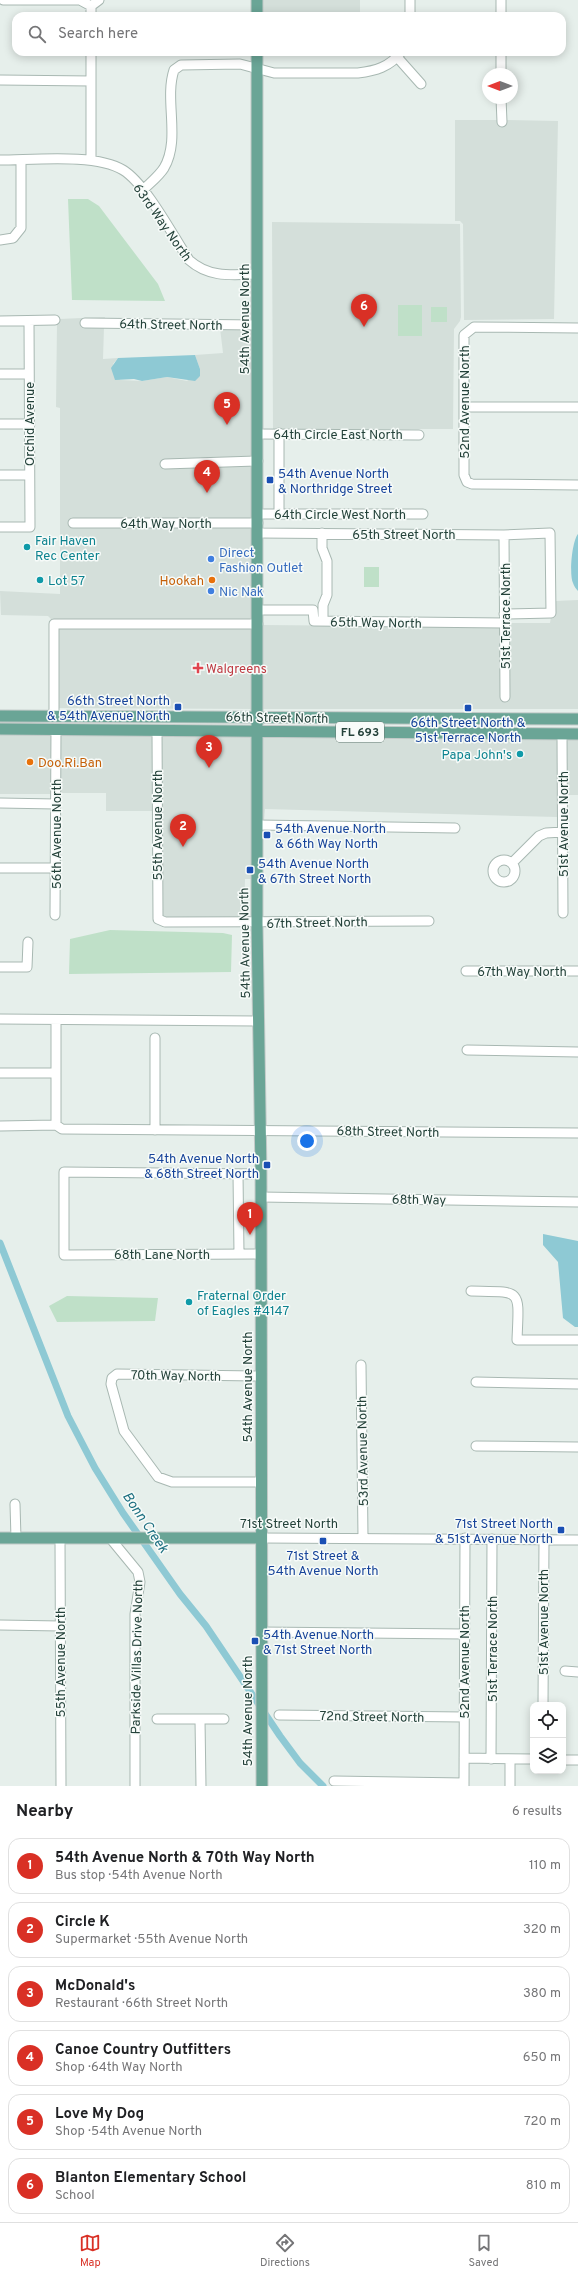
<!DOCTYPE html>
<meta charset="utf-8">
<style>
:root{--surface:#fff;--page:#f2f2f2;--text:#202124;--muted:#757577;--line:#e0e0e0;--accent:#d93025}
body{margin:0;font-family:Overpass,sans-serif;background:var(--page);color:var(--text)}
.controls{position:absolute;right:12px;bottom:12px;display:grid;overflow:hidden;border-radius:8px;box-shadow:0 2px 10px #0003}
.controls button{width:36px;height:36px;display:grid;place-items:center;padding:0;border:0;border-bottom:1px solid var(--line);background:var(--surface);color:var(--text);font:20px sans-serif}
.compass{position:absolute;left:482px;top:68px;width:36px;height:36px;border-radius:50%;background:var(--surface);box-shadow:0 2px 10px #0003;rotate:270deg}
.you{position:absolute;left:307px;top:1141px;width:14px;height:14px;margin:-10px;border:3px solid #fff;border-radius:50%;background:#1a73e8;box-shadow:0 0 0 6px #1a73e833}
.badge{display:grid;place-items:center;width:26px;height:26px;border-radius:50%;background:var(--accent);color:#fff;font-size:13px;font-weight:700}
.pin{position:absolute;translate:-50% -33px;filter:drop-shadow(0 1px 2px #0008)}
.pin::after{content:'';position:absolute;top:21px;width:14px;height:12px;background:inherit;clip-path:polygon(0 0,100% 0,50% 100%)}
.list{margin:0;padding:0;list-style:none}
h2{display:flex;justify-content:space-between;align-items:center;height:52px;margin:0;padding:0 16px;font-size:17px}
h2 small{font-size:13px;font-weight:400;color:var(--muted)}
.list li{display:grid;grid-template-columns:26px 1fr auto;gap:12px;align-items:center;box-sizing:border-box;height:56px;margin:0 8px 8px;padding:0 8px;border:1px solid var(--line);border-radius:12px}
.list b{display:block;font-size:15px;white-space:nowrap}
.list p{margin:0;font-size:13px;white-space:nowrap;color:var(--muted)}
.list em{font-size:13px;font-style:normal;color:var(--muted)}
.icon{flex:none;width:22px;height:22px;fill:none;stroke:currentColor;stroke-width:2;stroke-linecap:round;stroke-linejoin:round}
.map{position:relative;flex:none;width:578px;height:1786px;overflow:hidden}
.search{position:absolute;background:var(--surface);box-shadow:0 2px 10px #0003;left:12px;right:12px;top:12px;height:44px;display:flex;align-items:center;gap:10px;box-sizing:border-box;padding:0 14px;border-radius:12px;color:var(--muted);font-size:15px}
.sheet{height:436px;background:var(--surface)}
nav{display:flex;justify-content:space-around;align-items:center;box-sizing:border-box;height:56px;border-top:1px solid var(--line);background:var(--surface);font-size:11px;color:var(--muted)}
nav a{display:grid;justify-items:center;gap:2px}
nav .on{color:var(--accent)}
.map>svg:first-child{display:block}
.built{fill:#d4dfda}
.green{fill:#bfe0c8}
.water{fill:#8ec9d4}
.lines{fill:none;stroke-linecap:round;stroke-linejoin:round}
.canal{stroke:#8ec9d4;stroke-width:7}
.minor-casing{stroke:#a8b8b2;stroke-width:11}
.major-casing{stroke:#c2cac8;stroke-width:13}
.minor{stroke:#fff;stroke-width:9}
.major{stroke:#6aa596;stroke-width:11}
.transit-dot{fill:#1a4fb4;stroke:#f7fbf9;stroke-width:1.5}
.culture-dot{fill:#0f9aa8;stroke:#f7fbf9;stroke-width:1.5}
.shop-dot{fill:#3f7fe0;stroke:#f7fbf9;stroke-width:1.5}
.food-dot{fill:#e8710a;stroke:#f7fbf9;stroke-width:1.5}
.health-dot{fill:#e0444e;stroke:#f7fbf9;stroke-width:1.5}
.labels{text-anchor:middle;stroke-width:3;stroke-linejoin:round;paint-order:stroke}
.shield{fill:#f7fbf9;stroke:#637a73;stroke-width:1}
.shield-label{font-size:12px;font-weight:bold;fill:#24423a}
.street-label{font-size:13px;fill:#24423a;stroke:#f7fbf9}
.transit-label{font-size:13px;fill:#164399;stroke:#f7fbf9;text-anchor:start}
.culture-label{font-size:13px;fill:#0d838f;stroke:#f7fbf9;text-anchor:start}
.shop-label{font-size:13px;fill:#366cbe;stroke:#f7fbf9;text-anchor:start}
.food-label{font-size:13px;fill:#c56008;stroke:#f7fbf9;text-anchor:end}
.health-label{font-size:13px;fill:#be3a42;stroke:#f7fbf9;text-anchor:start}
.water-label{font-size:14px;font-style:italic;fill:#1c6f80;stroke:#f7fbf9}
</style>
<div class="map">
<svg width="578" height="1786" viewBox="0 0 578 1786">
<rect width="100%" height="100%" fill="#e6efeb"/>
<path class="built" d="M261,0H360V16H261Z
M455,120H498V126H505V120L558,121L554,319L464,320L463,224L460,221H455Z
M272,222L460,224L461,317L460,321L454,329L453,429H273Z
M105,317L104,320H81V327H104L103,359L118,358L113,364L120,380L142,381L167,377L187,381L200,369L195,355L223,353L220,328L254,329V458L161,461V467L254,465V519L70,520L69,527L254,526V620H52L48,616L1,615L0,591L60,594V408L56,407L57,323H59V319Z
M578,600V709H262V614L263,625L500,627L501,700H509L508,623H550L551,617L555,616V601Z
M58,627H254L255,709L59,708Z
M0,735H52V794H0Z
M60,735L153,736V811H106V793H60Z
M161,736H255L254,879H245L244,919H166L162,917Z
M262,736L558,738V815L557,817L265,809L264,821H262Z
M566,738H578V795H566Z"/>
<path class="green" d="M68,199H88L99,206L158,284L165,301L72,300Z
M398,305H422V336H398Z
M431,307H447V322H431Z
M364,567H379V587H364Z
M110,930L223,933L232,935L231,972L69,974L70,939Z
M67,1296L158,1298L155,1321L57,1322L49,1306Z"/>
<path class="water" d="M195,355L200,369V376L195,381L167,377L142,381L134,379L115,380L111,368L118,358Z
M578,534V591C576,589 574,586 573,583C569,575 572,541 578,534Z
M543,1234L578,1241V1327H575L563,1318L558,1262L543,1245Z"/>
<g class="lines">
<path class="canal" d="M0,1243L68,1416L95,1468L123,1513L180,1594L206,1626L280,1736L300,1763L323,1786"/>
<defs>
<path id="minor" d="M3,0H80L91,6
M410,0V16
M501,0V16
M91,16V6L99,0
M91,52V160
M501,52V74
M397,57L421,84
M0,80L91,81
M501,98L502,122
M0,160C32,160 96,153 123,170C146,184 173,236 189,260C209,278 232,275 257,274
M143,190C150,183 159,176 164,168C181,139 164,100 174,70L181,65L240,64L274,73H358C375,71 390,67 401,52
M0,240L13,238L21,228V160
M0,321L55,320
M85,323L257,325
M578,328L474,327L464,335V475L467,482L472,484L578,485
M0,374H29
M464,407H578
M0,424H30
M258,434L419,435
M165,464L258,461
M0,475H29
M258,514H423
M279,514V433
M73,523H258
M0,527H30L29,321
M258,533L504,535L550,533L551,613L504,614
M322,533V548L327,561V595L323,605V621
M504,535L505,697
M258,610H313L314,621L504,623
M54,716V624H258
M157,730L158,919L165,922L429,921
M562,734L563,913
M0,803L56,804
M258,825L455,828
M493 871a11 11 0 1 1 22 0a11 11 0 1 1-22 0Z
M512,863L539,836L546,833L563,832
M0,868H56
M55,915L56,729
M0,967H27L28,942
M466,971H578
M0,1019L259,1021
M155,1038V1130
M467,1050L578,1052
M0,1073H56
M56,1125L62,1129L578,1133
M56,1125V1020
M0,1126L56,1125
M238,1174L239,1254
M261,1197L578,1202
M260,1254L64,1255V1172L261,1174
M471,1291C523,1292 519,1288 517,1340H578
M361,1365L363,1537
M260,1376L117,1374L112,1378L111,1384L124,1431L158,1477L172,1482H261
M476,1382L578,1384
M476,1446L578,1447
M15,1504L16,1538
M60,1538L61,1786
M110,1538L138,1572L140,1582L135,1614V1786
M261,1538L578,1540
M0,1625L60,1626
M261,1632L464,1634
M565,1671L578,1672
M543,1705L544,1540
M279,1715L464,1717
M157,1719H224
M200,1720L201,1786
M464,1758L533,1759
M491,1759L492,1539
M510,1759V1786
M563,1760H578
M334,1781L464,1783
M464,1786L465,1538"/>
<path id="major" d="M257,0V16
M257,52V923L261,1174L262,1786
M0,716L578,719
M0,729L578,734
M0,1538H261"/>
</defs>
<use href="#minor" class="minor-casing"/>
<use href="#major" class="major-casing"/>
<use href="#minor" class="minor"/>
<use href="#major" class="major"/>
</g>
<g class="transit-dot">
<rect x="266" y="476" width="8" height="8" rx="2"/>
<rect x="174" y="703" width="8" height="8" rx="2"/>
<rect x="464" y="704" width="8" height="8" rx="2"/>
<rect x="263" y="831" width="8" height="8" rx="2"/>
<rect x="246" y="866" width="8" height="8" rx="2"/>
<rect x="263" y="1161" width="8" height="8" rx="2"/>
<rect x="557" y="1526" width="8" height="8" rx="2"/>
<rect x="319" y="1537" width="8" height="8" rx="2"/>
<rect x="251" y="1637" width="8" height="8" rx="2"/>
</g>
<g class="culture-dot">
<circle cx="27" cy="547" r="4"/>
<circle cx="40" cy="580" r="4"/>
<circle cx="520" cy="754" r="4"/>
<circle cx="189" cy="1302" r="4"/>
</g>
<g class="shop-dot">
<circle cx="211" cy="559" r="4"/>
<circle cx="211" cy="591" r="4"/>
</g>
<g class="food-dot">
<circle cx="212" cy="580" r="4"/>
<circle cx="30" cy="762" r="4"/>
</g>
<path class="health-dot" d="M196 662h4v4h4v4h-4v4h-4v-4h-4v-4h4z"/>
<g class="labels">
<rect class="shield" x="336" y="722" width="48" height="20" rx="3"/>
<g class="shield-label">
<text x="360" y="736">FL 693</text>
</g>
<g class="street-label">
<text transform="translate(163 222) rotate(55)" y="5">63rd Way North</text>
<text transform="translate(244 319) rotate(-90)" y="5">54th Avenue North</text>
<text transform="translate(171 324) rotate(1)" y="5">64th Street North</text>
<text transform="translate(464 402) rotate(-90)" y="5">52nd Avenue North</text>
<text transform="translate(29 424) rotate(-90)" y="5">Orchid Avenue</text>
<text x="338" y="439">64th Circle East North</text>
<text x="340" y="519">64th Circle West North</text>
<text x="166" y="528">64th Way North</text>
<text x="404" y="539">65th Street North</text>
<text transform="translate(505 616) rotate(-90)" y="5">51st Terrace North</text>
<text transform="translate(376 622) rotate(1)" y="5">65th Way North</text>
<text transform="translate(277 717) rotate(1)" y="5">66th Street North</text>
<text transform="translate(563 824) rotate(-90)" y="5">51st Avenue North</text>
<text transform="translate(157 825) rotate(-90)" y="5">55th Avenue North</text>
<text transform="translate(56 834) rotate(-90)" y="5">56th Avenue North</text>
<text transform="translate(317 922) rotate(-1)" y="5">67th Street North</text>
<text transform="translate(244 943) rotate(-91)" y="5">54th Avenue North</text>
<text x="522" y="976">67th Way North</text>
<text transform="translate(388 1131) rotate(1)" y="5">68th Street North</text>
<text transform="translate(419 1199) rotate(1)" y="5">68th Way</text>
<text x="162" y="1259">68th Lane North</text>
<text transform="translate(176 1375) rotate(1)" y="5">70th Way North</text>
<text transform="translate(247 1387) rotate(-90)" y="5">54th Avenue North</text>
<text transform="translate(362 1451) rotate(-91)" y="5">53rd Avenue North</text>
<text x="289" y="1528">71st Street North</text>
<text transform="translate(543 1622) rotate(-90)" y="5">51st Avenue North</text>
<text transform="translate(492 1649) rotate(-90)" y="5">51st Terrace North</text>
<text transform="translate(136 1657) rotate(-89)" y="5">Parkside Villas Drive North</text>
<text transform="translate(60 1662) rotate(-90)" y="5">55th Avenue North</text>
<text transform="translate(464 1662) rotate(-90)" y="5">52nd Avenue North</text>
<text transform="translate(247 1711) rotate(-90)" y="5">54th Avenue North</text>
<text transform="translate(372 1716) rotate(1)" y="5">72nd Street North</text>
</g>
<g class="transit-label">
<text x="278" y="478">54th Avenue North<tspan x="278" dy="15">&amp; Northridge Street</tspan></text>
<text x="170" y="705" text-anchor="end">66th Street North<tspan x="170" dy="15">&amp; 54th Avenue North</tspan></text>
<text x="468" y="727" text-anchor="middle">66th Street North &amp;<tspan x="468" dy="15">51st Terrace North</tspan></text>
<text x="275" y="833">54th Avenue North<tspan x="275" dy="15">&amp; 66th Way North</tspan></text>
<text x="258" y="868">54th Avenue North<tspan x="258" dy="15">&amp; 67th Street North</tspan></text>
<text x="259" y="1163" text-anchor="end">54th Avenue North<tspan x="259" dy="15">&amp; 68th Street North</tspan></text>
<text x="553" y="1528" text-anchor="end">71st Street North<tspan x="553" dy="15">&amp; 51st Avenue North</tspan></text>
<text x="323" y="1560" text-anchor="middle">71st Street &amp;<tspan x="323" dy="15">54th Avenue North</tspan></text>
<text x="263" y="1639">54th Avenue North<tspan x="263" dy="15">&amp; 71st Street North</tspan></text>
</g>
<g class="culture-label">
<text x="35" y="545">Fair Haven<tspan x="35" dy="15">Rec Center</tspan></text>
<text x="48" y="585">Lot 57</text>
<text x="512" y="759" text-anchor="end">Papa John's</text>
<text x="197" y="1300">Fraternal Order<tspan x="197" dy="15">of Eagles #4147</tspan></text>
</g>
<g class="shop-label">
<text x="219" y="557">Direct<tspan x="219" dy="15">Fashion Outlet</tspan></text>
<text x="219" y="596">Nic Nak</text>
</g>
<g class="food-label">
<text x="204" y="585">Hookah</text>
<text x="38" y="767" text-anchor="start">Doo.Ri.Ban</text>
</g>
<g class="health-label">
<text x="206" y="673">Walgreens</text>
</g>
<g class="water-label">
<text transform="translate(146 1522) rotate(56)" y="5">Bonn Creek</text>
</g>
</g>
</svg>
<div class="controls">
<button><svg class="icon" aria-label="locate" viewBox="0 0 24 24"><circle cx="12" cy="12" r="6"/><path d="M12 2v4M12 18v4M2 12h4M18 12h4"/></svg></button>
<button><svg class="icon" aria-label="layers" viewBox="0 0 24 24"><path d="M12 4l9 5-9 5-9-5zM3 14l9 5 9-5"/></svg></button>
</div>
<svg class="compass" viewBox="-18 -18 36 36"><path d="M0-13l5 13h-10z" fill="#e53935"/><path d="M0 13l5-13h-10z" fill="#757577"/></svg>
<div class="you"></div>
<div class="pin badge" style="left:250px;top:1235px">1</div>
<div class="pin badge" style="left:183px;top:847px">2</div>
<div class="pin badge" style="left:209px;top:768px">3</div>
<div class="pin badge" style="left:207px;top:493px">4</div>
<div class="pin badge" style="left:227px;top:425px">5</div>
<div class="pin badge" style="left:364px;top:327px">6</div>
<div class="search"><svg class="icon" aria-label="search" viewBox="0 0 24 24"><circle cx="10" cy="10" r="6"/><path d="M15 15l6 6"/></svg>Search here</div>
</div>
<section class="sheet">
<h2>Nearby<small>6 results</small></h2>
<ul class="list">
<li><span class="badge">1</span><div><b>54th Avenue North &amp; 70th Way North</b><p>Bus stop · 54th Avenue North</p></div><em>110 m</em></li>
<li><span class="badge">2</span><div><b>Circle K</b><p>Supermarket · 55th Avenue North</p></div><em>320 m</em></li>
<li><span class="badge">3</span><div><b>McDonald's</b><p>Restaurant · 66th Street North</p></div><em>380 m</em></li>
<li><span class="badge">4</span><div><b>Canoe Country Outfitters</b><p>Shop · 64th Way North</p></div><em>650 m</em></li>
<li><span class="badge">5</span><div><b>Love My Dog</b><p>Shop · 54th Avenue North</p></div><em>720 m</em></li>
<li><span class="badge">6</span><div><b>Blanton Elementary School</b><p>School</p></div><em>810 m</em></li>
</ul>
</section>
<nav>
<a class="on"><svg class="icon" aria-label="map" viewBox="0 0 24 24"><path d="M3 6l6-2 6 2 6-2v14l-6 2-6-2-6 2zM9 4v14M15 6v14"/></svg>Map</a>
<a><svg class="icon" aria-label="directions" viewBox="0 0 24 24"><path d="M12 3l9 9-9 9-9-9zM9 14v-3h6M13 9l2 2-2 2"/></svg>Directions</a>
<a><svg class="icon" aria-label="saved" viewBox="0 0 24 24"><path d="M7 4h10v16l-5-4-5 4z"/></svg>Saved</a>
</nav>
